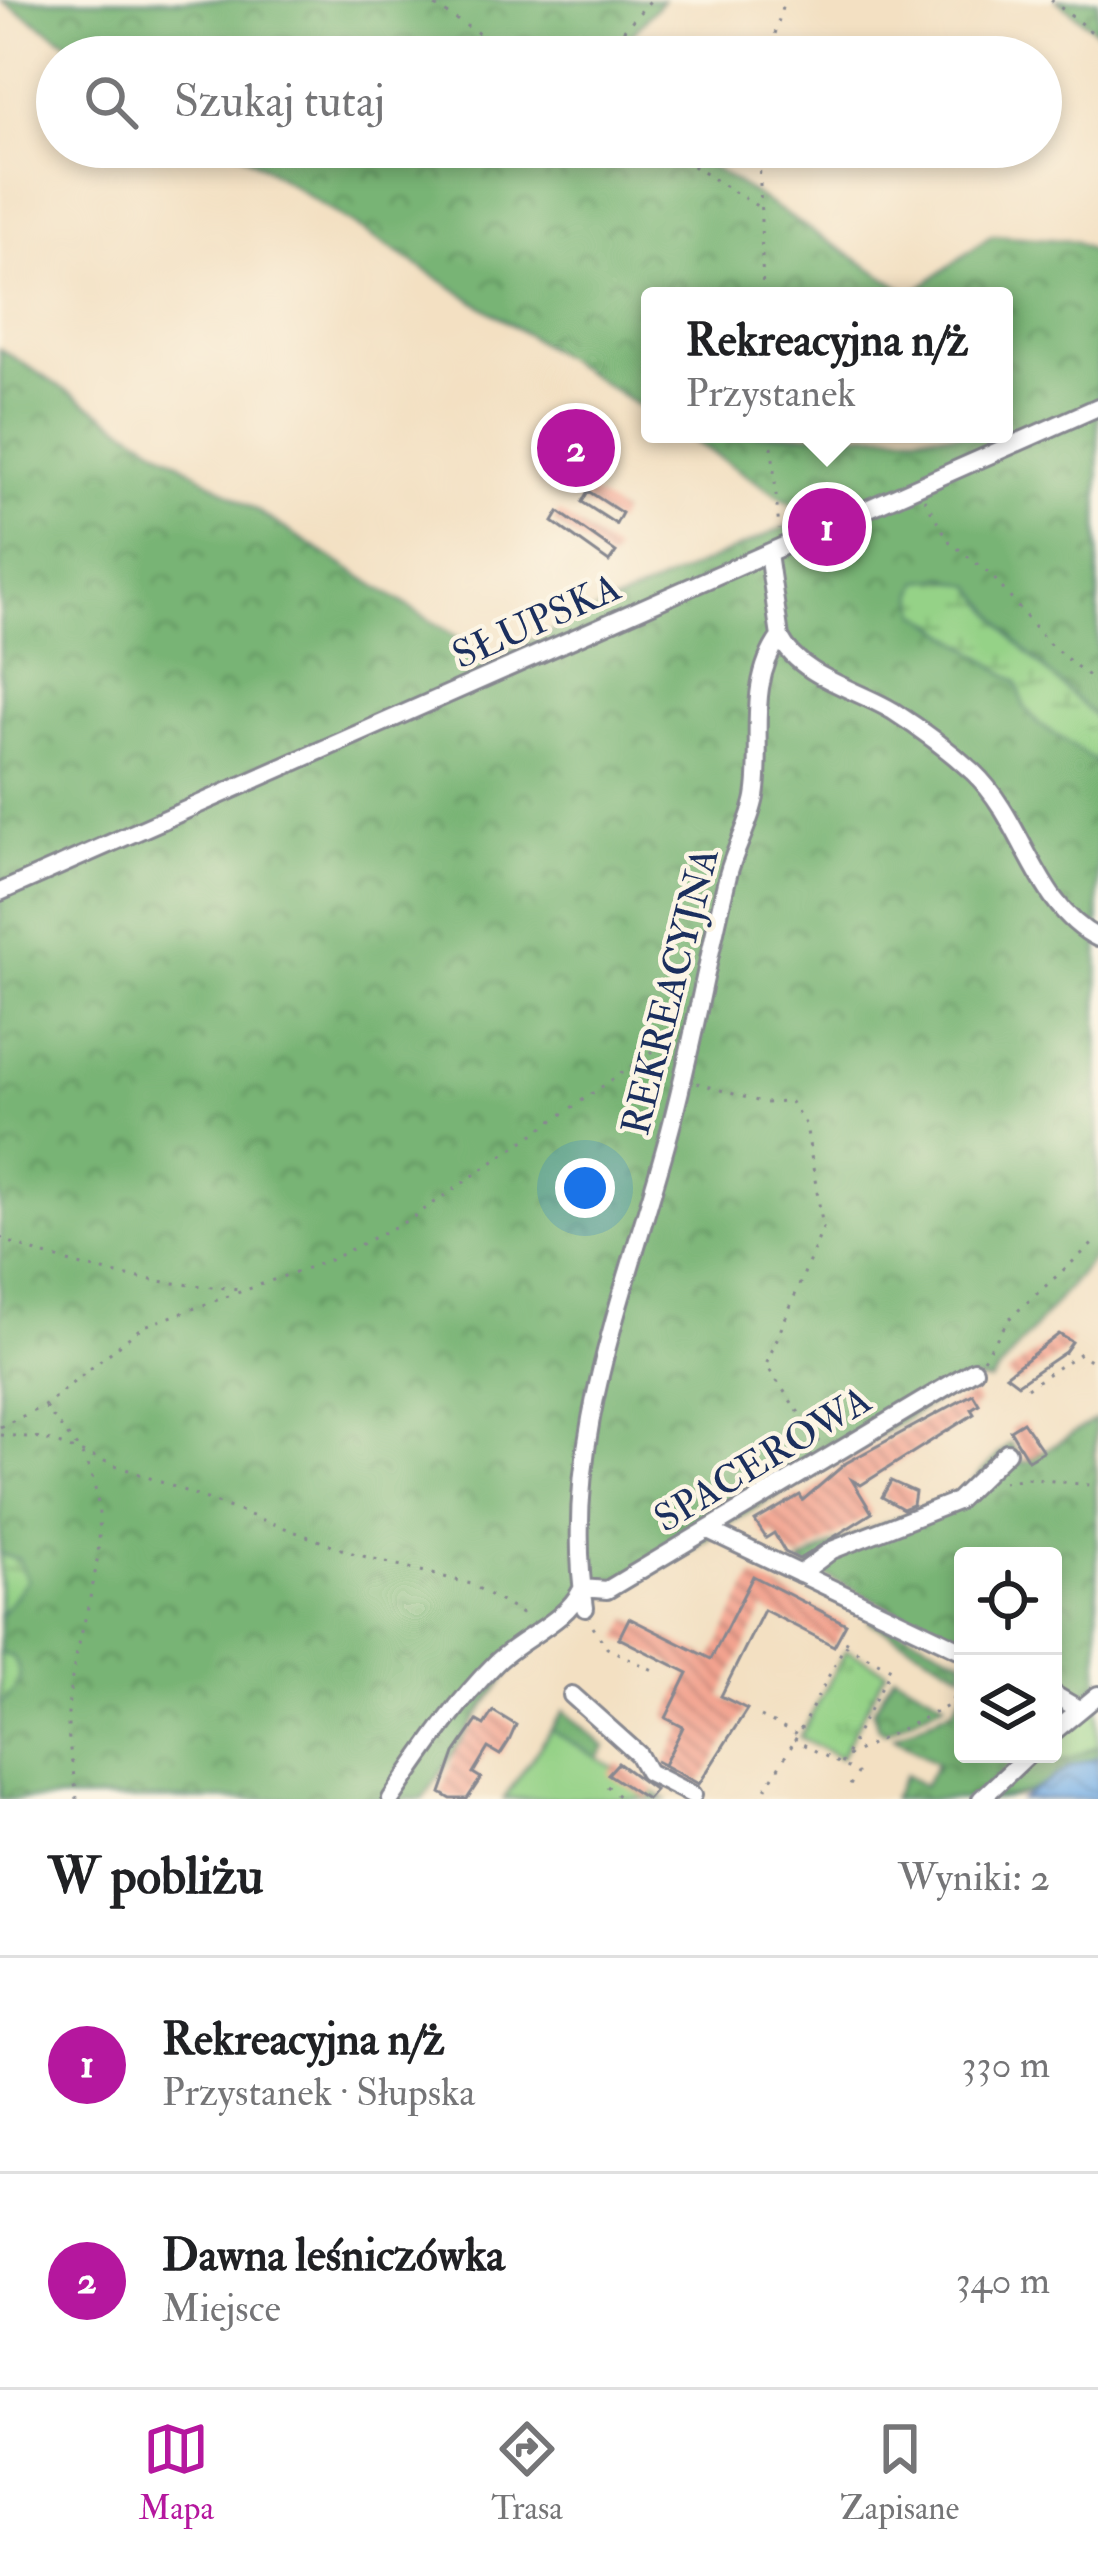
<!DOCTYPE html>
<html lang="pl">
<meta charset="utf-8">
<style>
:root{--surface:#fff;--page:#f2f2f2;--text:#202124;--muted:#757577;--line:#e0e0e0;--accent:#b5179e}
body{margin:0;font-family:"IM FELL Double Pica",serif;background:var(--page);color:var(--text)}
.controls{position:absolute;right:36px;bottom:36px;display:grid;overflow:hidden;border-radius:12px;box-shadow:0 6px 18px #0003}
.controls button{width:108px;height:108px;display:grid;place-items:center;padding:0;border:0;border-bottom:3px solid var(--line);background:var(--surface);color:var(--text);font:60px sans-serif}
.you{position:absolute;left:585px;top:1188px;width:42px;height:42px;margin:-30px;border:9px solid #fff;border-radius:50%;background:#1a73e8;box-shadow:0 0 0 18px #1a73e833}
.badge{display:grid;place-items:center;width:78px;height:78px;border-radius:50%;background:var(--accent);color:#fff;font-size:39px;font-weight:700}
.pin{position:absolute;translate:-50% -50%;border:6px solid #fff;box-shadow:0 3px 12px #0006}
.popup{position:absolute;left:641px;top:287px;width:372px;height:156px;box-sizing:border-box;display:grid;place-content:center;border-radius:12px;background:var(--surface);filter:drop-shadow(0 3px 9px #0005);font-size:39px;white-space:nowrap;color:var(--muted)}
.popup b{font-size:45px;color:var(--text)}
.popup::after{content:'';position:absolute;left:50%;top:100%;margin-left:-24px;border:24px solid transparent;border-top-color:var(--surface)}
.list{margin:0;padding:0;list-style:none}
h2{display:flex;justify-content:space-between;align-items:center;height:156px;margin:0;padding:0 48px;font-size:51px}
h2 small{font-size:39px;font-weight:400;color:var(--muted)}
.list li{display:grid;grid-template-columns:78px 1fr auto;gap:36px;align-items:center;box-sizing:border-box;height:216px;padding:0 48px;border-top:3px solid var(--line)}
.list b{display:block;font-size:45px;white-space:nowrap}
.list p{margin:0;font-size:39px;white-space:nowrap;color:var(--muted)}
.list em{font-size:39px;font-style:normal;color:var(--muted)}
.icon{flex:none;width:66px;height:66px;fill:none;stroke:currentColor;stroke-width:2;stroke-linecap:round;stroke-linejoin:round}
.map{position:relative;flex:none;width:1098px;height:1799px;overflow:hidden}
.search{position:absolute;background:var(--surface);box-shadow:0 6px 18px #0003;left:36px;right:36px;top:36px;height:132px;display:flex;align-items:center;gap:30px;box-sizing:border-box;padding:0 42px;border-radius:66px;color:var(--muted);font-size:45px}
.sheet{height:588px;background:var(--surface)}
nav{display:flex;justify-content:space-around;align-items:center;box-sizing:border-box;height:168px;border-top:3px solid var(--line);background:var(--surface);font-size:33px;color:var(--muted)}
nav a{display:grid;justify-items:center;gap:6px}
nav .on{color:var(--accent)}
.map>svg:first-child{display:block}
.grass{fill:url(#grass-tufts);stroke:#588072;stroke-width:3}
.forest{fill:url(#forest-crowns);stroke:#4a7269;stroke-width:3}
.wetland{fill:url(#wetland-marsh);stroke:#588072;stroke-width:3}
.garden{fill:#95d287;stroke:#588072;stroke-width:3}
.water{fill:url(#water-waves);stroke:#4a70a3;stroke-width:3}
.building{fill:url(#building-back-hatch)}
.lines{fill:none;stroke-linecap:round;stroke-linejoin:round}
.minor-casing{stroke:#878890;stroke-width:22}
.path{stroke:#878890;stroke-width:3;stroke-dasharray:3 9;stroke-linecap:butt}
.minor{stroke:#fff;stroke-width:16}
.labels{text-anchor:middle;stroke-width:9;stroke-linejoin:round;paint-order:stroke}
.street-label{font-size:39px;fill:#1b2f5e;stroke:#fcf5e5}
</style>
<div class="map">
<svg width="1098" height="1799" viewBox="0 0 1098 1799">
<defs>
<pattern id="grass-tufts" width="24" height="20" patternUnits="userSpaceOnUse" patternTransform="scale(3)"><rect width="24" height="20" fill="#95d287"/><path d="M3 7l-1-3M5 7V3M7 7l1-3M15 17l-1-3M17 17v-4M19 17l1-3" fill="none" stroke="#79ab72"/></pattern>
<pattern id="forest-crowns" width="20" height="18" patternUnits="userSpaceOnUse" patternTransform="scale(3)"><rect width="20" height="18" fill="#78b474"/><path d="M2 6a3 3 0 1 1 6 0M12 15a3 3 0 1 1 6 0" fill="none" stroke="#629362"/></pattern>
<pattern id="wetland-marsh" width="20" height="14" patternUnits="userSpaceOnUse" patternTransform="scale(3)"><rect width="20" height="14" fill="#95d287"/><path d="M1 5h8M5 5V1M11 12h8M15 12V8" fill="none" stroke="#79ab72"/></pattern>
<pattern id="water-waves" width="16" height="10" patternUnits="userSpaceOnUse" patternTransform="scale(3)"><rect width="16" height="10" fill="#78b1e8"/><path d="M0 5q4-4 8 0t8 0" fill="none" stroke="#6290bf"/></pattern>
<pattern id="building-back-hatch" width="6" height="6" patternUnits="userSpaceOnUse" patternTransform="scale(3)"><rect width="6" height="6" fill="#f3a38f"/><path d="M-1 5l2 2M0 0l6 6M5-1l2 2" fill="none" stroke="#c48578"/></pattern>
</defs>
<rect width="100%" height="100%" fill="#fcf5e5"/>
<filter id="ink" filterUnits="userSpaceOnUse"><feTurbulence type="fractalNoise" baseFrequency=".00833" numOctaves="2"/><feDisplacementMap in="SourceGraphic" scale="24" xChannelSelector="R" yChannelSelector="G"/><feConvolveMatrix kernelMatrix="1 2 1 2 8 2 1 2 1" color-interpolation-filters="sRGB"/></filter>
<filter id="wash" filterUnits="userSpaceOnUse"><feTurbulence type="fractalNoise" baseFrequency=".004" numOctaves="4" result="noise"/><feDisplacementMap in="SourceGraphic" scale="48" xChannelSelector="R" yChannelSelector="G"/><feGaussianBlur stdDeviation="2.7" result="paint"/><feColorMatrix in="noise" values="0 0 0 0 0 0 0 0 0 0 0 0 0 0 0 0 0 1.4 0 .05"/><feComposite in="paint" operator="in"/></filter>
<g filter="url(#wash)">
<rect width="100%" height="100%" fill="#f3e0c2"/>
<path class="grass" d="M846,1650L886,1671L840,1758L800,1737Z
M1098,1684V1746L1067,1760H1030L1053,1754V1738Z"/>
<path class="forest" d="M1,0H663L611,57H91Z
M1057,0H1098V32Z
M232,147H680L911,294L992,235L1075,241L1098,255V1252L990,1381L973,1379L720,1529C676,1567 624,1582 575,1612C508,1654 467,1735 423,1799H0V349L490,658L810,516L683,434H1004V296H650V413Z
M1095,1420L1098,1684L1079,1701L1053,1686V1556H963V1644L800,1563L831,1545L960,1494L1010,1443L1023,1464Z
M874,1617L963,1659V1673L870,1622Z
M894,1674L945,1702L885,1732L878,1728L873,1711Z
M963,1692V1754H1022L973,1799H892L905,1775L924,1786L937,1764L894,1737L954,1708Z
M564,1711L605,1747L569,1799H504Z
M1098,1746V1757C1052,1773 1038,1799 987,1799L1030,1760H1067Z"/>
<path class="wetland" d="M943,578L973,586L1014,640L1098,720V763L1038,723L1024,706L1017,682L919,613L915,594L920,581Z
M0,1554L18,1559L27,1580L0,1616Z
M0,1653L13,1657C26,1677 18,1691 0,1703Z"/>
<path class="garden" d="M551,1730L665,1799H504Z"/>
<path class="water" d="M1098,1757V1799H1022L1071,1766Z"/>
<g id="blocks">
<path class="building" d="M560,421L607,455L592,475L545,441Z
M588,491L622,513L616,524L582,502Z
M559,512L616,552L609,562L553,522Z
M1059,1334L1072,1342L1065,1352L1018,1384L1006,1375Z
M973,1394L979,1404L971,1409L974,1414L861,1485L852,1480L872,1513L799,1559L785,1552L774,1533L766,1538L755,1521L800,1495L803,1500L846,1463Z
M1023,1422L1043,1451L1028,1460L1010,1430Z
M891,1481L915,1492L913,1505L903,1509L882,1497Z
M753,1576L846,1624L834,1646L764,1610L721,1696L747,1709L699,1784L656,1761L664,1765L683,1727L666,1718L688,1673L619,1638L629,1618L711,1659Z
M493,1711L516,1725L509,1741L500,1755L488,1748L473,1773L481,1778L467,1799H451L441,1793L455,1753L477,1721L484,1725Z
M618,1763L655,1790L647,1799L608,1774Z"/>
</g>
</g>
<g filter="url(#ink)">
<use href="#blocks" fill-opacity="0" stroke="#878890" stroke-width="3"/>
<g class="lines">
<defs>
<path id="minor" d="M780,637C800,677 857,689 893,711C921,729 949,750 973,772C1025,821 1034,905 1098,938
M0,892L1098,407
M708,1530L963,1651
M800,1574L832,1550L957,1501L1007,1452
M582,1588L607,1590L974,1370
M585,1608C560,1443 627,1290 669,1134C692,1049 707,961 728,875C735,848 750,824 755,797C764,744 745,685 780,637L768,553
M1053,1694L1080,1710
M572,1695L638,1754L648,1772L693,1795
M1053,1732L1098,1695
M391,1799C424,1751 455,1704 496,1663C522,1637 565,1623 582,1589
M981,1799L1029,1754"/>
</defs>
<use href="#minor" class="minor-casing"/>
<path class="path" d="M425,0L516,57
M1051,0L1098,37
M599,57L651,0
M769,57L784,0
M662,147L757,206
M759,147L763,296
M771,434L779,530
M924,499L950,542L992,576L1048,643L1098,684
M697,1083L764,1103L791,1102L806,1125L823,1228L766,1365L821,1445
M0,1238C81,1272 156,1284 243,1289
M983,1359L1010,1318L1098,1239
M1027,1388L1080,1353L1098,1366
M45,1407L77,1447
M0,1427L44,1406L142,1327L332,1259L412,1218L678,1034
M0,1435L42,1438L355,1554L471,1584L527,1617
M1003,1482L1026,1478L1098,1486
M593,1627L607,1648L655,1671
M846,1643L851,1633
M761,1717L797,1735
M847,1756L950,1705L963,1676
M841,1764L891,1669L845,1645L795,1740L857,1773L847,1791
M607,1786L622,1799
M77,1799C74,1772 67,1742 68,1714C71,1629 127,1538 82,1455
M759,1799L794,1742"/>
<use href="#minor" class="minor"/>
</g>
</g>
<g class="labels">
<g class="street-label">
<text transform="translate(536 620) rotate(-24)" y="14">SŁUPSKA</text>
<text transform="translate(669 991) rotate(-76)" y="14">REKREACYJNA</text>
<text transform="translate(762 1458) rotate(-31)" y="14">SPACEROWA</text>
</g>
</g>
</svg>
<div class="controls">
<button><svg class="icon" aria-label="locate" viewBox="0 0 24 24"><circle cx="12" cy="12" r="6"/><path d="M12 2v4M12 18v4M2 12h4M18 12h4"/></svg></button>
<button><svg class="icon" aria-label="layers" viewBox="0 0 24 24"><path d="M12 4l9 5-9 5-9-5zM3 14l9 5 9-5"/></svg></button>
</div>
<div class="you"></div>
<div class="pin badge" style="left:827px;top:527px">1</div>
<div class="popup"><b>Rekreacyjna n/ż</b>Przystanek</div>
<div class="pin badge" style="left:576px;top:448px">2</div>
<div class="search"><svg class="icon" aria-label="search" viewBox="0 0 24 24"><circle cx="10" cy="10" r="6"/><path d="M15 15l6 6"/></svg>Szukaj tutaj</div>
</div>
<section class="sheet">
<h2>W pobliżu<small>Wyniki: 2</small></h2>
<ul class="list">
<li><span class="badge">1</span><div><b>Rekreacyjna n/ż</b><p>Przystanek · Słupska</p></div><em>330 m</em></li>
<li><span class="badge">2</span><div><b>Dawna leśniczówka</b><p>Miejsce</p></div><em>340 m</em></li>
</ul>
</section>
<nav>
<a class="on"><svg class="icon" aria-label="map" viewBox="0 0 24 24"><path d="M3 6l6-2 6 2 6-2v14l-6 2-6-2-6 2zM9 4v14M15 6v14"/></svg>Mapa</a>
<a><svg class="icon" aria-label="directions" viewBox="0 0 24 24"><path d="M12 3l9 9-9 9-9-9zM9 14v-3h6M13 9l2 2-2 2"/></svg>Trasa</a>
<a><svg class="icon" aria-label="saved" viewBox="0 0 24 24"><path d="M7 4h10v16l-5-4-5 4z"/></svg>Zapisane</a>
</nav>
